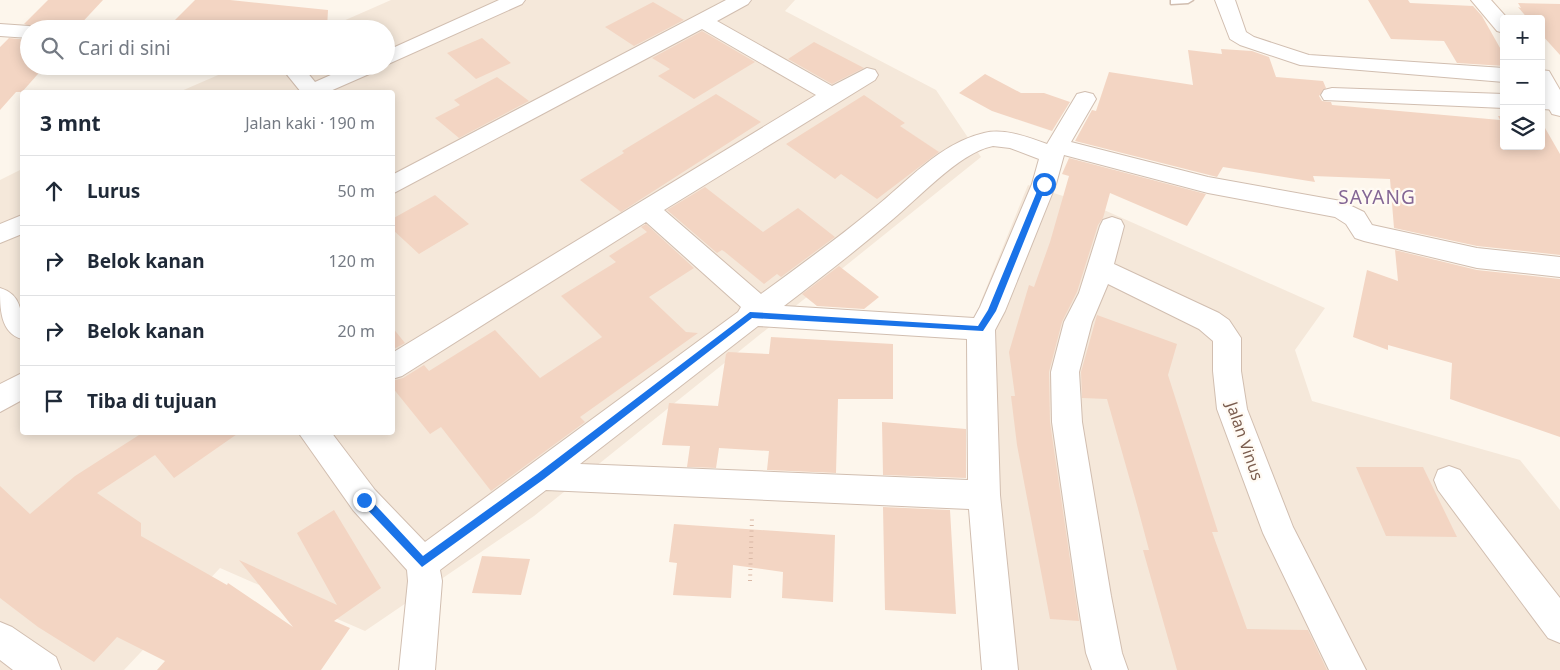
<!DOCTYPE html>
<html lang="id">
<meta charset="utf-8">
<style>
:root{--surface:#fff;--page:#f2f2f3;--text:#1f2937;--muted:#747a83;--line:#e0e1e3}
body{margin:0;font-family:"Noto Sans",sans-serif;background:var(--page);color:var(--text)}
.controls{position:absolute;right:15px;top:15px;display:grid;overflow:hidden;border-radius:5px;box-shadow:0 2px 12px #0003}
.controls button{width:45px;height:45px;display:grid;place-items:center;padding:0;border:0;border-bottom:1px solid var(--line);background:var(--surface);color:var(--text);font:25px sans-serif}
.stop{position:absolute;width:15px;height:15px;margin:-11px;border:4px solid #1a73e8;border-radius:50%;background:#fff}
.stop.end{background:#1a73e8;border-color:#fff;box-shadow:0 1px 5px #0008}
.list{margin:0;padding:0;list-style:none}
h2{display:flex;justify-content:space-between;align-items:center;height:65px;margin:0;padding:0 20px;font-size:21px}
h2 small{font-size:16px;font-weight:400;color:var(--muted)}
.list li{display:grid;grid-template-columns:32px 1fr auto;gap:15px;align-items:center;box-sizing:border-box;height:70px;padding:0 20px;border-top:1px solid var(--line)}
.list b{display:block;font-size:19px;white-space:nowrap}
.list em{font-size:16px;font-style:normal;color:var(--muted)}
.icon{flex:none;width:28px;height:28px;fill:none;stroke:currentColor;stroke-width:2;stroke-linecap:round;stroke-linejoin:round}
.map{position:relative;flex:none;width:1560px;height:670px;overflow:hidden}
.search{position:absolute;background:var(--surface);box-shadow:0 2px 12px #0003;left:20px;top:20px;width:375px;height:55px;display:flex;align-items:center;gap:12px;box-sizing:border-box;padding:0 18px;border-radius:28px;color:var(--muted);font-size:19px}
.panel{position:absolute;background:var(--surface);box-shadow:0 2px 12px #0003;left:20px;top:90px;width:375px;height:345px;border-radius:5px}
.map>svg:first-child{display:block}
.residential{fill:#f5e8da}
.building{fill:#f3d5c3}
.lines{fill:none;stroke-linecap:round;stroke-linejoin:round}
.lane-casing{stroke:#d1beb0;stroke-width:3}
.street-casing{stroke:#d1beb0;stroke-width:2}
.secondary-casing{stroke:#d6c0b0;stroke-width:2}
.path{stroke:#d9b8a5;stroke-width:4;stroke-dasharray:1 4.5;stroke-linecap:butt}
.lane{fill:#fff;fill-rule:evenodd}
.street{fill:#fff;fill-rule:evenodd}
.secondary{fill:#fff;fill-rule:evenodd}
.route{fill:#1a73e8}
.labels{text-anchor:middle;stroke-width:4.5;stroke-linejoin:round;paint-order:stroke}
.street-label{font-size:16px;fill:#7a5c4d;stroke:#fffaf3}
.quarter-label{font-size:19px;letter-spacing:1px;fill:#846695;stroke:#fffaf3}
</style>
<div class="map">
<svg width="1560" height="670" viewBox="0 0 1560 670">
<rect width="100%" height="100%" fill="#fdf6ec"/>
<path class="residential" d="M391,0H795L785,11L936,90L981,157L534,516L365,631L220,568L124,670H0V180L22,169V432H392V92H179L239,66H386V29H325Z
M1028,185L1095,206L1325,308L1295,350L1312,401L1520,460L1560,510V670H1004L969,351L981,301Z"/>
<path class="building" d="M48,0H103L76,29H39L24,24Z
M195,0H230L328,10L327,29H166Z
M1368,0H1408L1410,3L1473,6L1482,16L1504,55V66L1457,63L1444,41L1391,39Z
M653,2L684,20L634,46L605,27Z
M1518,3L1560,4V55L1541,34V19H1528L1518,7L1521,8Z
M702,31L755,62L694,99L658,76L670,69L652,58Z
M9,38L29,40V66H45L22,92H16L0,110V47Z
M482,38L511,63L476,79L447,53Z
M814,42L864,68L832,84L788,59Z
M1221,49L1252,51L1269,57L1276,77L1323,81L1326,88L1319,96L1322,101L1331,102L1332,105L1500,120L1498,116H1504V146H1541V121L1560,154V255L1477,246L1394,228L1390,179L1313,176L1315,182L1223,167L1217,177L1075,141L1092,110L1096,111L1109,72L1193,85L1188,50L1222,54Z
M985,74L1021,93H1044L1070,102L1052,131L992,111L959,93Z
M497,77L529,101L459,138L435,118L460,105L454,100Z
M716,94L761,122L621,212L580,180L624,153L622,151Z
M864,95L905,123L900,126L939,152L877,199L841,174L835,179L786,144Z
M1069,158L1206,194L1187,226L1110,193L1103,218L1098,225L1077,292L1062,322L1049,372L1050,422L1079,621L1050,619L1017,445L1011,396H1015L1009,352L1029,285L1034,287L1050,242L1069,176L1062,174Z
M705,187L763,232L798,208L835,237L781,277L777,274L764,284L725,252L722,250L717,253L667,210Z
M435,195L469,224L419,254L392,229V219Z
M646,224L694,268L649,297L686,332L698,333L580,417L585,422L491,491L441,427L430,434L392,387V381L403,378L424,365L429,371L495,330L540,378L602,337L561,296L616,262L609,256L647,232L641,227Z
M1395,250L1477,270L1560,279V437L1450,399L1452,363L1388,345V350L1353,337L1367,270L1398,281Z
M839,266L879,297L864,309L817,306L802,294Z
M1097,315L1177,344L1168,375L1218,532H1212L1247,629L1308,630L1327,670H1177L1143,550H1149L1137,505L1107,399L1082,398L1081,372Z
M392,327L405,343L392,350Z
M771,337L893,344V399H838L836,473L767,470L769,451L719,448L716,468L687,467L690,446L662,445L669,403L718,406L726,354L728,352L769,354Z
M882,422L966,429V478L883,475Z
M137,432H240L174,478L155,455L97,493L141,523V536L227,585L228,583L293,627L239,560L337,605L297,533L334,510L381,588L334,621L350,628L321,670H157L165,661L117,637L94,662L38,627L0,598V486L30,514L75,476L139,435Z
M1356,467H1423L1457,537L1386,536Z
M883,507L950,510L956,614L885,610Z
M674,524L835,535L833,602L782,598L783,572L733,565L731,598L673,595L677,563L669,562Z
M482,556L530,559L521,595L472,593Z"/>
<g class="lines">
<defs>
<path id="lane" d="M1171,0H1193L1188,3L1171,4Z"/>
<path id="street" d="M499,0H525L522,4L386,65V51Z
M726,0H751L748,4L717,21L832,86L867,68L875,70L878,75L875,80L664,210L761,294C799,266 837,239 873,209C907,182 940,143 984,133C1005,128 1027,137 1047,144L1077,94L1085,92L1093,94L1096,99L1071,142L1208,177L1341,201L1364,212L1372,225L1477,248L1560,257V277L1477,268L1364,241L1355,238L1346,224L1335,217L1208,193L1064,155L1056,184L1005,311L995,330L1000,495L1018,670H982L969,509L546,490L440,570L442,581L435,670H399L408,581L407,570L353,510L298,432H331L375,490L425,542L738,312L741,307L646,222L402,376L392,379V353L816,95L702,29L392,194V175ZM993,146L1010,148L1039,159L1032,184L980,307L974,318L784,306C818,280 853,253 886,225C914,203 959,152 993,146ZM758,326L967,339L968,480L580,464Z
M1215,0H1235L1246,32L1254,37L1309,55L1504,68V82L1300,65L1240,45L1230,39Z
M0,24L29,26L37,29H29V38L0,36Z
M280,66H302L315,82L351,66H379L376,71L328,92H301Z
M1332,88L1504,94V108L1324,100L1321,95L1324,90Z
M1541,95L1560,96V110L1541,109Z
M22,215V234L0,243V224Z
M1112,217L1121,220L1124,226L1114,264L1219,313L1229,320L1241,338V371L1247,409L1293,527L1366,670H1329L1263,533L1217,409L1213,371V341L1199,329L1108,284L1092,322L1079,372L1082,422L1111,596L1122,653L1128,670H1092L1086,653L1077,596L1052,422L1051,372L1064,322L1079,293L1100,226L1103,220Z
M0,288C24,295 22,317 22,339C0,333 0,308 0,288Z
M22,373V400L0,412V384Z
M1449,466L1460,470L1560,598V643L1548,638L1438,490L1434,480L1438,470Z
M0,622L12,627L56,657L61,670H13L0,660Z"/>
<path id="secondary" d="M1471,0H1491L1508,19H1504V33L1497,31Z
M1541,70L1549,71L1560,90V116L1552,114L1541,95Z"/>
</defs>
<use href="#lane" class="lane-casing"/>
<use href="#street" class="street-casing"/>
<use href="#secondary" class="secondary-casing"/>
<path class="path" d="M750,581L752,517"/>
<use href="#lane" class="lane"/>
<use href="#street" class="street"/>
<use href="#secondary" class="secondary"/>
</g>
<path class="route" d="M1044,181L1047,184L996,311L983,331L752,318L544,479L422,567L361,503V497H368L423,556L537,474L750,312L978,326L988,310L1040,184Z"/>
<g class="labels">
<g class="street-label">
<text transform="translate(1245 441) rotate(71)" y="6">Jalan Vinus</text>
</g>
<g class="quarter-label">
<text x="1377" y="204">SAYANG</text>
</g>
</g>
</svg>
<div class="controls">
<button>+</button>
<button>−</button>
<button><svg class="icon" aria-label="layers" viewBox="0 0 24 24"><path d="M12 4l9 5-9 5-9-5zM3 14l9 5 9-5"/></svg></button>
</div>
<div class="stop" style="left:1044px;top:184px"></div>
<div class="stop end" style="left:364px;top:500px"></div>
<div class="search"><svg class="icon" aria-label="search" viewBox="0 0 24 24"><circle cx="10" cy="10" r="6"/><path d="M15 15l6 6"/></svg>Cari di sini</div>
<section class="panel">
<h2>3 mnt<small>Jalan kaki · 190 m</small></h2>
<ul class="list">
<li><svg class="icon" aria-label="ahead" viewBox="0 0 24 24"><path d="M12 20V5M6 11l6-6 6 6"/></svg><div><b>Lurus</b></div><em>50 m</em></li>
<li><svg class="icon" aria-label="right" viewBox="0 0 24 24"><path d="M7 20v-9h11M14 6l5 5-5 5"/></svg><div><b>Belok kanan</b></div><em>120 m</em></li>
<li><svg class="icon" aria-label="right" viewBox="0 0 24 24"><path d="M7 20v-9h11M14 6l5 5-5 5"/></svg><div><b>Belok kanan</b></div><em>20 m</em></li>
<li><svg class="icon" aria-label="arrive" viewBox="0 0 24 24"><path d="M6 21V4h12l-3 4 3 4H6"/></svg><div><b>Tiba di tujuan</b></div></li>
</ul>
</section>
</div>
